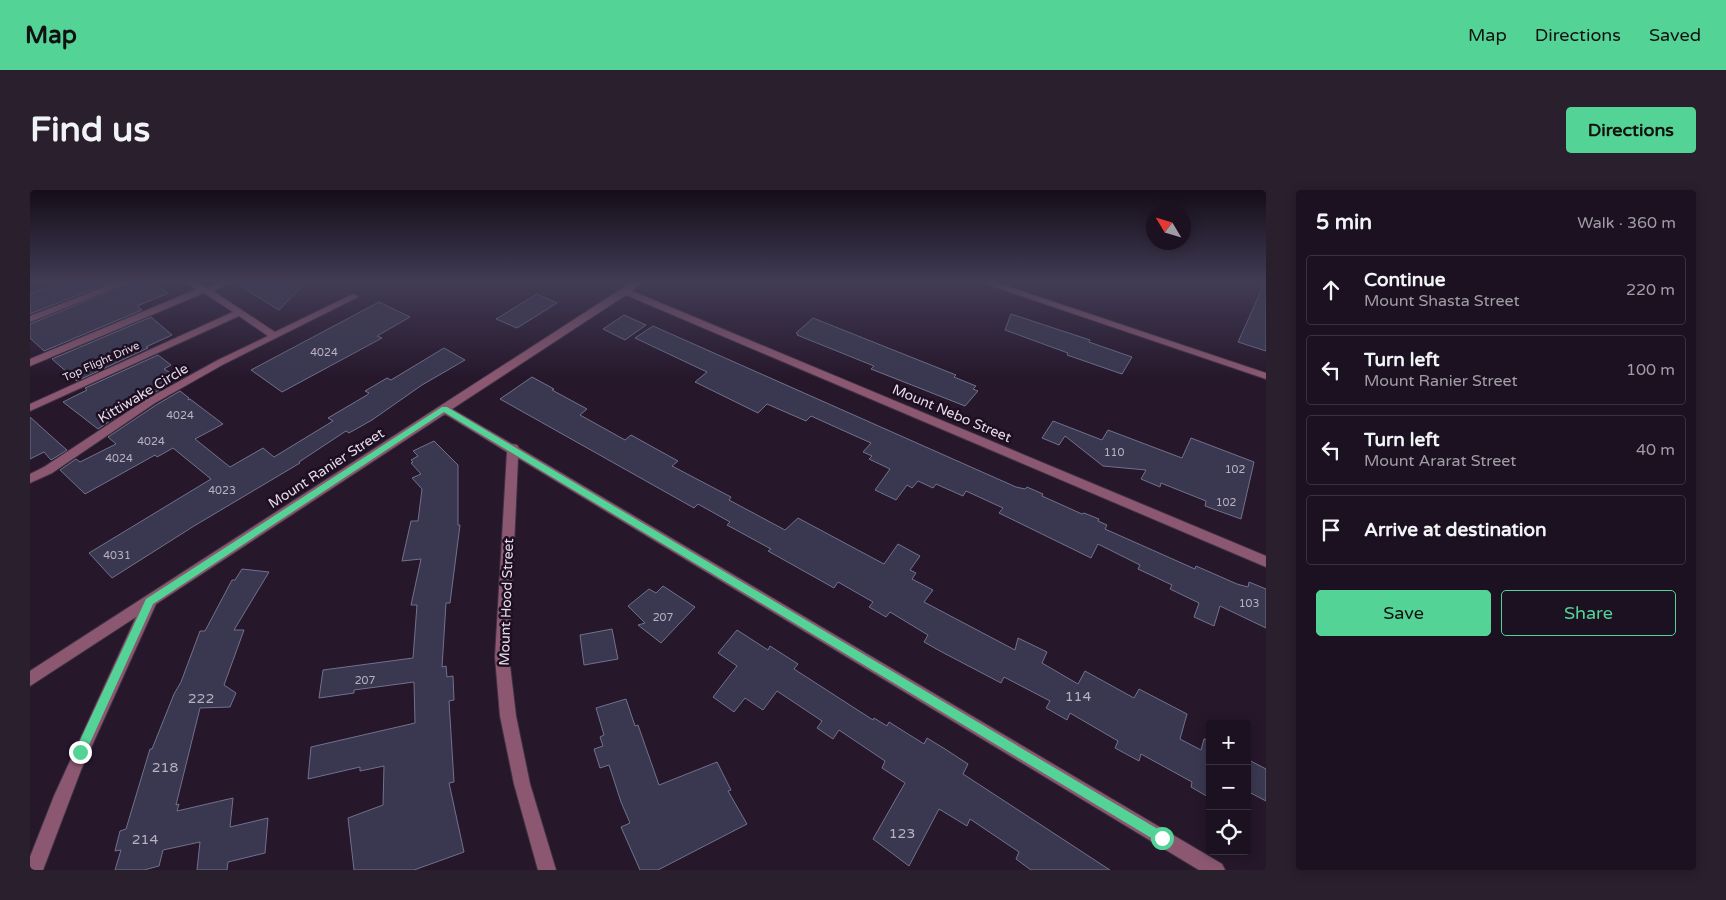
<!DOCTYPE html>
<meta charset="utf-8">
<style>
:root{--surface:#1c1120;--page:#291f2d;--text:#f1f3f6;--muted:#a09da5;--line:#3a313e;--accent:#54d396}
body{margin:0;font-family:"Varela Round",sans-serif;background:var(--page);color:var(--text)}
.controls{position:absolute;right:15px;bottom:15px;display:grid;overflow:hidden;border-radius:5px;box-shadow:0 2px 12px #0003}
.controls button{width:45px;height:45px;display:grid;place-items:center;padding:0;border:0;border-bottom:1px solid var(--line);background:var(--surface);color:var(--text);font:25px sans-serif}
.compass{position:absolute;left:1116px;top:15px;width:45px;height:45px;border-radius:50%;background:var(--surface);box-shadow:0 2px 12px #0003;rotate:308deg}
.stop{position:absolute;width:15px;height:15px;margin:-11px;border:4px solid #54d396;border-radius:50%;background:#fff}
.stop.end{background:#54d396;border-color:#fff;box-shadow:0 1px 5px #0008}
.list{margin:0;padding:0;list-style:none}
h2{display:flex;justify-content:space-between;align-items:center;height:65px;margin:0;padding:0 20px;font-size:21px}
h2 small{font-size:16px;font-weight:400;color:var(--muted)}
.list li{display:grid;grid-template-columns:32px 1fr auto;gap:15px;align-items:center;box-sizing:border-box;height:70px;margin:0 10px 10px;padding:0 10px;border:1px solid var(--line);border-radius:5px}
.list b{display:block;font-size:19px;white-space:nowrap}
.list p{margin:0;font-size:16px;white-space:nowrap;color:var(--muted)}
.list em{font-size:16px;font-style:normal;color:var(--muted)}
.actions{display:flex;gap:10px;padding:15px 20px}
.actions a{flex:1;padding:11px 0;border:1px solid var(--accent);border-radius:5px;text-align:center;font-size:18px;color:var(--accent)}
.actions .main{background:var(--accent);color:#111}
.icon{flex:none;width:28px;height:28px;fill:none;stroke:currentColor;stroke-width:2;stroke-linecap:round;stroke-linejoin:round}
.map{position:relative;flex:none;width:1236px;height:680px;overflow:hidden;border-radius:5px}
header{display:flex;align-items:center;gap:30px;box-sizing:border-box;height:70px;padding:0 25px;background:var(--accent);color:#111}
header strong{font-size:24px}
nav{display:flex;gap:28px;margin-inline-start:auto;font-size:18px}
.intro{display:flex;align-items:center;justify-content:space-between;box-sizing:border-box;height:120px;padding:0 30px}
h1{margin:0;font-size:35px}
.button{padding:12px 22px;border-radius:5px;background:var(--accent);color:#111;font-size:18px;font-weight:700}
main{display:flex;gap:30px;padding:0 30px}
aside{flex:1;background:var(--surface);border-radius:5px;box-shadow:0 2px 12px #0003}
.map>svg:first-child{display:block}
.building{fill:#393850;stroke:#72718c}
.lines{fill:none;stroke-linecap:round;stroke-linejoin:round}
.minor-casing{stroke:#413245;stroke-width:2}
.minor{fill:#8c5871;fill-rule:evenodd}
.route{fill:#54d396}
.labels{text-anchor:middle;stroke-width:5;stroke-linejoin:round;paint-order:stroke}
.number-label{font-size:11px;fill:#bab2c2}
.far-street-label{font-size:11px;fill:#e5dbe8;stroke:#1d0e21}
.street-label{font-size:14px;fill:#e5dbe8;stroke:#1d0e21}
.near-number-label{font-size:14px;fill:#bab2c2}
</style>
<header>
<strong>Map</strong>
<nav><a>Map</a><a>Directions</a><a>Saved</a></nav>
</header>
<div class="intro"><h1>Find us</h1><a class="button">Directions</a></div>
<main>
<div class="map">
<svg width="1236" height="680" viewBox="0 0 1236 680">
<rect width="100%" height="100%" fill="#26172b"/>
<path class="building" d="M39,92H81L0,124V103Z
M102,92H121L138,103L107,116L112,120L14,161L0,148V134Z
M204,92H276L249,120Z
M1235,92H1236V161L1208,152Z
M507,104L527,113L487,138L466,129Z
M349,112L380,127L347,146L352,148L252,202L221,180Z
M981,124L1060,150L1059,152L1102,167L1092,184L1037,165L1038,163L975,140Z
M594,125L616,135L595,150L573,139Z
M121,127L142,145L116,157L118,158L47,191L22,169Z
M783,128L926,185L924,187L946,196L943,199L948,201L935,216L841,179L844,176L767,145L768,144L766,143Z
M623,136L986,297L995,299L997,297L1013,304L1012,306L1052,324L1054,323L1069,329L1068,331L1077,335L1075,339L1165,379L1166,376L1207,394L1218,397L1219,392L1236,399V438L1190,416L1184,436L1164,427L1169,413L1140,399L1142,395L1108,379L1110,375L1068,354L1061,368L969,323L973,318L936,301L933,306L906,294L903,298L888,291L882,298L877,295L866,310L845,300L860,279L839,269L842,266L833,262L841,253L781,226L776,231L737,214L728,223L665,192L677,182L605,148Z
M414,158L435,170L392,195L342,230L319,243L316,241L269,272L270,273L164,336L82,388L59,363L181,289L143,258L127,267L125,265L55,304L30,280L46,269L50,272L86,254L78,247L126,215L150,201L159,208L158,210L160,209L193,234L165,249L200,277L233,258L244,267L303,231L298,228L337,205L339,203L335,201L357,188L361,190Z
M128,165L141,175L134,179L144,185L134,190L140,194L116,207L68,239L33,212L57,200L55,198Z
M502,187L524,199L522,200L557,219L550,225L595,250L601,245L648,271L642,276L701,307L699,310L755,340L768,328L854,374L868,354L890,366L880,380L886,383L882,389L903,400L894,412L985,460L988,448L1017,462L1012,473L1048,494L1055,481L1104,508L1109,499L1157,524L1150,549L1171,560L1174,549L1180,550V608L1161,597L1162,592L1111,564L1109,571L1085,558L1088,551L1040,523L1037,530L1016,518L1020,511L974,487L971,493L910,461L894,452L898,445L860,422L856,427L839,417L843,412L808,392L804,398L738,361L741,359L697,335L700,332L668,314L664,318L470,209Z
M0,227L30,254L37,260L21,270L14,262L0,269Z
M1023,231L1072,250L1078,240L1152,268L1161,248L1224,272L1211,329L1175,316L1176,311L1131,293L1130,297L1111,289L1116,280L1073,276L1035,246L1029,255L1012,248Z
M404,251L428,275V335H430L420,413H416L412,477L416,476L417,487L423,486L424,510L419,511L424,592L419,593L434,662L384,680H324L318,628L353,615L354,576L330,581V577L278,589L281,557L385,533L384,492L324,500V503L289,508L293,480L383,468L387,415H381L391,369L372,371L381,331H388L392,299L382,288L391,284L381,273L383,272L381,270L388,266L383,261Z
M212,379L239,382L204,440H214L194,495L206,503L200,517L170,518L146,615L149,614L147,621L203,608L200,637L238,628L235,663L198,672L197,680H167L170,652L133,660L129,676L114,680H85L91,660L85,661L90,641L96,639L120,559H122L144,504L151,492L170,441H175L202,390H205Z
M633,396L665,417L631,453L608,435L615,433L598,416L619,399L626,403Z
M582,439L588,469L554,475L550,445Z
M707,440L738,460L740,456L768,474L764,479L843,530L844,528L857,536L859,532L894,554L897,548L915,559L938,574L933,584L1080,680H1001L986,669L989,662L940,629L937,636L909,619L879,676L843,649L875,593L852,578L855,571L809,540L803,549L787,538L792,531L747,501L733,520L715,508L704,522L683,507L707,476L688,463Z
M596,509L605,536L608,535L629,595L687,572L701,600L698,601L717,634L628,680H610L591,637L600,633L591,612L579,575L570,578L564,559L573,556L570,547L574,545L566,518Z
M1217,569L1236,579V611L1217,601Z"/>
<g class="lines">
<defs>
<path id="minor" d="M87,92H100L0,132V126Z
M155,92H167L177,98L189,92H201L183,101L245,142L321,105L324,104L328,107L194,174L125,213L22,283L0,293V284L14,277L117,209L188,170L238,146L209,126L0,221V214L203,122L174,103L0,176V169L167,99Z
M602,92H613L602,101L1236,366V377L596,105L422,219L482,254L487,255L489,258L1192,674L1195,680H1169L488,268L479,467L486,526L500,594L526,680H508L484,594L470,526L465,467L477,262L415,224L126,414L51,580L13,680H0V667L24,606L106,427L0,496V481Z
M950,92H964L1236,183V189Z"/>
</defs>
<use href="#minor" class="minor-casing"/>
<use href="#minor" class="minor"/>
</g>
<linearGradient id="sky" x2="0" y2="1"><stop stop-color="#150d18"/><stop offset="0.49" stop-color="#413c55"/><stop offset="1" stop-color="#413c55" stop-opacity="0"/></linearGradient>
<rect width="1236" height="188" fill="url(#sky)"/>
<path class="route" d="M412,217H417L1136,644L1137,648L1136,652L1132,654L1128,652L414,222L123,414L54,566H46L45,562L46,559L116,409Z"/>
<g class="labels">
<g class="number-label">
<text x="294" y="166">4024</text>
<text x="150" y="229">4024</text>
<text x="121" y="255">4024</text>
<text x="1084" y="266">110</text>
<text x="89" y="272">4024</text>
<text x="1205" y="283">102</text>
<text x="192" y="304">4023</text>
<text x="1196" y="316">102</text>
<text x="87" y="369">4031</text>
<text x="1219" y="417">103</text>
<text x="633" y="431">207</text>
<text x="335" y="494">207</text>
</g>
<g class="far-street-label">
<text transform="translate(71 171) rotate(-24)" y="4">Top Flight Drive</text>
</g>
<g class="street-label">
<text transform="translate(113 203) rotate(-31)" y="5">Kittiwake Circle</text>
<text transform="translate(922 223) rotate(23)" y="5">Mount Nebo Street</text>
<text transform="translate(296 278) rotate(-33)" y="5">Mount Ranier Street</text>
<text transform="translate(476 412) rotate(-88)" y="5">Mount Hood Street</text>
</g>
<g class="near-number-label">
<text x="1048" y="511">114</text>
<text x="171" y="513">222</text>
<text x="135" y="582">218</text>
<text x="872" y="648">123</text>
<text x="115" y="654">214</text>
</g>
</g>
</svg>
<div class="controls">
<button>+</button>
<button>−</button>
<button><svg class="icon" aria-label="locate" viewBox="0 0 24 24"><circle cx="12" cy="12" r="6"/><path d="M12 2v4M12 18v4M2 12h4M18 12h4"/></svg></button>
</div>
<svg class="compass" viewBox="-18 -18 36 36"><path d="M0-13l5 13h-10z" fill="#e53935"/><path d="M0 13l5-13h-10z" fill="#a09da5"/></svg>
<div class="stop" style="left:1132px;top:648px"></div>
<div class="stop end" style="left:50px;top:562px"></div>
</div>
<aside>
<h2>5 min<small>Walk · 360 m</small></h2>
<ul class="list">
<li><svg class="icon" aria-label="ahead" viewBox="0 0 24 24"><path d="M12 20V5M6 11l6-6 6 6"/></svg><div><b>Continue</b><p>Mount Shasta Street</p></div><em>220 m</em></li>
<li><svg class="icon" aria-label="left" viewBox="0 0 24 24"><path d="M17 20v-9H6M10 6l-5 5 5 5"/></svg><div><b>Turn left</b><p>Mount Ranier Street</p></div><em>100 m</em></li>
<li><svg class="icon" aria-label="left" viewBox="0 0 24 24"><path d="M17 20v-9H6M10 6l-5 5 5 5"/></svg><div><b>Turn left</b><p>Mount Ararat Street</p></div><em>40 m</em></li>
<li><svg class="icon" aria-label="arrive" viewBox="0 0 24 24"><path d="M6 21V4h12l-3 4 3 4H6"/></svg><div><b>Arrive at destination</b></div></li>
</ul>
<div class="actions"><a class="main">Save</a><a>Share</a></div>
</aside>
</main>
